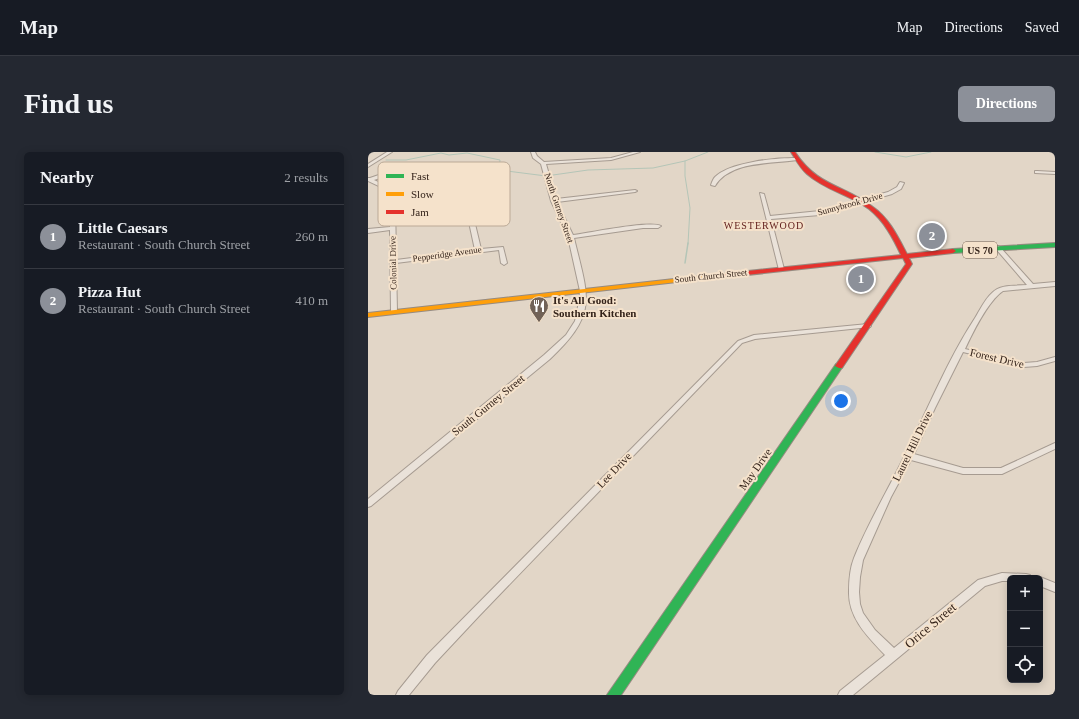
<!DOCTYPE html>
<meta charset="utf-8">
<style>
:root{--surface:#171b24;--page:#242831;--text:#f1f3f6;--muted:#9ea1a6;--line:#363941;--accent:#8c9099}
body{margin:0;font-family:Georgia,serif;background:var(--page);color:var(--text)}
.controls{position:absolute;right:12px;bottom:12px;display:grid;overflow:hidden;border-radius:6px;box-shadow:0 2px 10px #0003}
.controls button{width:36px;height:36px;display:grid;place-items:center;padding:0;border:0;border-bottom:1px solid var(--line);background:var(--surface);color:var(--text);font:20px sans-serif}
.you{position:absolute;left:473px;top:249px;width:14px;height:14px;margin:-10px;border:3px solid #fff;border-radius:50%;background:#1a73e8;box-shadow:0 0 0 6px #1a73e833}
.badge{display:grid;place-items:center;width:26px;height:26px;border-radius:50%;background:var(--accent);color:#fff;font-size:13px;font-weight:700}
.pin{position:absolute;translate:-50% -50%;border:2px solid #fff;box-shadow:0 1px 4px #0006}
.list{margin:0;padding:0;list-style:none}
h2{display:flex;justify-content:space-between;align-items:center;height:52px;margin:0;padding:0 16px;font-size:17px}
h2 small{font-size:13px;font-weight:400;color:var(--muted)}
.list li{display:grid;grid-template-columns:26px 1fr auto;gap:12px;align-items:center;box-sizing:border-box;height:64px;padding:0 16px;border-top:1px solid var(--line)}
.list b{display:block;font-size:15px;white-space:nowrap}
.list p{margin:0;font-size:13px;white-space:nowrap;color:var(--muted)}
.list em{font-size:13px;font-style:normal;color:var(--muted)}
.icon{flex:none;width:22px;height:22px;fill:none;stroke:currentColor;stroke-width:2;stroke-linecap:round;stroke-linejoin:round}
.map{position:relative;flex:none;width:687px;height:543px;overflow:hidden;border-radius:6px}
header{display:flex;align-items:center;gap:24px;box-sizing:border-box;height:56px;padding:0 20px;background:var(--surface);border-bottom:1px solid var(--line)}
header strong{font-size:19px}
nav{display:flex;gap:22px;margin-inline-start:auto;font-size:14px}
.intro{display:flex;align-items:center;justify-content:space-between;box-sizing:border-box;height:96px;padding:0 24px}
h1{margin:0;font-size:28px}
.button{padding:10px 18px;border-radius:6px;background:var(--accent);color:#fff;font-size:14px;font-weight:700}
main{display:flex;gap:24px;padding:0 24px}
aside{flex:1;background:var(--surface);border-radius:6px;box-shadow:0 2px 10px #0003}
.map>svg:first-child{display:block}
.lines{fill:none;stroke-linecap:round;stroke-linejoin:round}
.stream-far1{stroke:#b4c5b7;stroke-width:1}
.stream{stroke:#b4c5b7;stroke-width:1.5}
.street-casing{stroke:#a69b91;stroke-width:2}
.fast-casing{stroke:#968b81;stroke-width:2}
.slow-casing{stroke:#968b81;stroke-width:2}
.jam-casing{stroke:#968b81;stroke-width:2}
.street{fill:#eae2d9;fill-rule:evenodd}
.fast{fill:#30b455;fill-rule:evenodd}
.slow{fill:#ff9f0a;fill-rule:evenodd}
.jam{fill:#e5322d;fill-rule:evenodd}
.labels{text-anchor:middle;stroke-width:4;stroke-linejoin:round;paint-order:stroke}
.far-street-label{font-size:9px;fill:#34231a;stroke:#f5e2cb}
.far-neighbourhood-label{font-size:10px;letter-spacing:1px;fill:#601d1a;stroke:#f5e2cb}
.shield{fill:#f5e2cb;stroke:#6e5c4f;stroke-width:1}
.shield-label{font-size:10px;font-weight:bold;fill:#34231a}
.poi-label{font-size:11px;font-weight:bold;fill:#34231a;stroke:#f5e2cb;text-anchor:start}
.street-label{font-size:11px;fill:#34231a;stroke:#f5e2cb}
.near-street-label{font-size:13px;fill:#34231a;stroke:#f5e2cb}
.key{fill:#f5e2cb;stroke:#bba996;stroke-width:1}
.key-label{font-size:11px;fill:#34231a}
</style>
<header>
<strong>Map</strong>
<nav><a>Map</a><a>Directions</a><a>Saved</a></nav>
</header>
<div class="intro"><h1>Find us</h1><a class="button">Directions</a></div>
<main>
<aside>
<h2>Nearby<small>2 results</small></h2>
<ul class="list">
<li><span class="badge">1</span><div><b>Little Caesars</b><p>Restaurant · South Church Street</p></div><em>260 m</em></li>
<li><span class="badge">2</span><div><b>Pizza Hut</b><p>Restaurant · South Church Street</p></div><em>410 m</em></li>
</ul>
</aside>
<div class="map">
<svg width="687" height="543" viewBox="0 0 687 543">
<rect width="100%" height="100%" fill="#e2d6c7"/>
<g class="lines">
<path class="stream-far1" d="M507,0L538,5L563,0
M18,8H38L73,1L81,3L99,1L132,8L131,18L178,24L220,18L285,16L317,9L340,0
M317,9V24L322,56L320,92"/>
<path class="stream" d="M317,111L320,91"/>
<defs>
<path id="street" d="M19,0H24L0,15V12Z
M163,0H167L169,4L176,10L243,6L265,0H272L243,8L178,12L188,47L267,38L269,39L267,40L189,50L205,83C220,81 283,68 293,74L290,76H275L206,86C220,145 231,161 182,207L3,354L0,355V347L176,203L198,183L207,169L211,150L212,139L200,85L183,49L173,12L165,6Z
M427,6H429V8C403,12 362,9 347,34L343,33C344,30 345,27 347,25C362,10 407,6 427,6Z
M34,15L39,17L6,28L19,34L25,42L97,30L113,97L135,95L139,111L136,113L133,111L131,98L28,111L29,160L26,162L23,160L22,78L0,81V77L22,75L21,44L15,36L0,29V26H2ZM93,33L107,98L28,108L27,45Z
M669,19L687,20V22L667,21V19Z
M532,30L536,31L533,37L524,42L452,63L403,67L416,117L415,118H411L392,41L396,42L402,64L452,59L520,40L529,35Z
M630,94L632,95L665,132L687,130V134L635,139C620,149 605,180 597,197L656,211L669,210L687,205V209L669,214L656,215L595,200L567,256L546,302L595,316H633L687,291V297L634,322H595L543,308L523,345L495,408L492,425L491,440L492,452L495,461L507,478L526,496L610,428L634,421L658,422L662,423L663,426H642V429H634L617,434L485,543H470L472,539L517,503C500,485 480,466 481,439C481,429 482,416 486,406C500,371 520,338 537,303C560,257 579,209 607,166C612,158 617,147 624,141C632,132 648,134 659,133L628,97L627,96Z
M500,172L503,174L502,175L387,187L374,191L111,464L67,511L41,543H28L30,539L59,503L370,189L386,183Z
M672,425L687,431V440L672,434V426H669Z"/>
<path id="fast" d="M687,91V95L585,101L582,99L585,97Z
M468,212H471L475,214L253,543H239Z"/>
<path id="slow" d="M342,123L344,124V126L0,165V161Z"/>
<path id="jam" d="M423,0H427C450,35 475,32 505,55C521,66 530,85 539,102L585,97L588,99L585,101L541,106L544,112L474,216H471L467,214L538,112L535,106L342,127L339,125L342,123L533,103C525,86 516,69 501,57C482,43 457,38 439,22C432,16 428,8 423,0Z"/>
</defs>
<use href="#street" class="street-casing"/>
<use href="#fast" class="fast-casing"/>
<use href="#slow" class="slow-casing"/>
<use href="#jam" class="jam-casing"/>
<use href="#street" class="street"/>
<use href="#fast" class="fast"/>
<use href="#slow" class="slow"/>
<use href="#jam" class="jam"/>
</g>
<defs>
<symbol id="restaurant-pin" viewBox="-11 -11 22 30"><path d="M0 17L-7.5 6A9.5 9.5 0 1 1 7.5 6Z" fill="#716257" stroke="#f5e2cb"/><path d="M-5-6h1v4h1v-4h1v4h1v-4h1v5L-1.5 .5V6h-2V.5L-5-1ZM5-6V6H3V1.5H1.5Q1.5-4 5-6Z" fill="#fff"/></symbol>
</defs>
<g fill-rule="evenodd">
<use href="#restaurant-pin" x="160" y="143" width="22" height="30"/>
</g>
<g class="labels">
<g class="far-street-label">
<text transform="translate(482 52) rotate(-15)" y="3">Sunnybrook Drive</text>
<text transform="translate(191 56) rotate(71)" y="3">North Gurney Street</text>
<text transform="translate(79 102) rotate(-8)" y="3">Pepperidge Avenue</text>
<text transform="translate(25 111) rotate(-91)" y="3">Colonial Drive</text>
<text transform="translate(343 124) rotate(-6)" y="3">South Church Street</text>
</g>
<g class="far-neighbourhood-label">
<text x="396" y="77">WESTERWOOD</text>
</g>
<rect class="shield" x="595" y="90" width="34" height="16" rx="3"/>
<g class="shield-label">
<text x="612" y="102">US 70</text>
</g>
<g class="poi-label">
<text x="185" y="152">It's All Good:<tspan x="185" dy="13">Southern Kitchen</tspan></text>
</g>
<g class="street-label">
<text transform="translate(629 206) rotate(13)" y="4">Forest Drive</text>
<text transform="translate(120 253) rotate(-39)" y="4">South Gurney Street</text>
<text transform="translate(544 294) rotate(-64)" y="4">Laurel Hill Drive</text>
<text transform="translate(387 317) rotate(-55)" y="4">May Drive</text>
<text transform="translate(246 318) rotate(-46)" y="4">Lee Drive</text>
</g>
<g class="near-street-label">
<text transform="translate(562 473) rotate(-40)" y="5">Orice Street</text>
</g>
</g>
<rect x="10" y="10" width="132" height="64" rx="6" class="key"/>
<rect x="18" y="22" width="18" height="4" fill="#30b455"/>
<rect x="18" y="40" width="18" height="4" fill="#ff9f0a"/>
<rect x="18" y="58" width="18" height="4" fill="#e5322d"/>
<g class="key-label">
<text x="43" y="28">Fast</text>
<text x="43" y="46">Slow</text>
<text x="43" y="64">Jam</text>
</g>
</svg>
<div class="controls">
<button>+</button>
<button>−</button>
<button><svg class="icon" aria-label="locate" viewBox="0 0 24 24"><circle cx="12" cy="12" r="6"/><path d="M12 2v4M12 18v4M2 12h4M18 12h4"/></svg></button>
</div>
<div class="you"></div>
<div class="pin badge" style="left:493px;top:127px">1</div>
<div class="pin badge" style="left:564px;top:84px">2</div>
</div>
</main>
